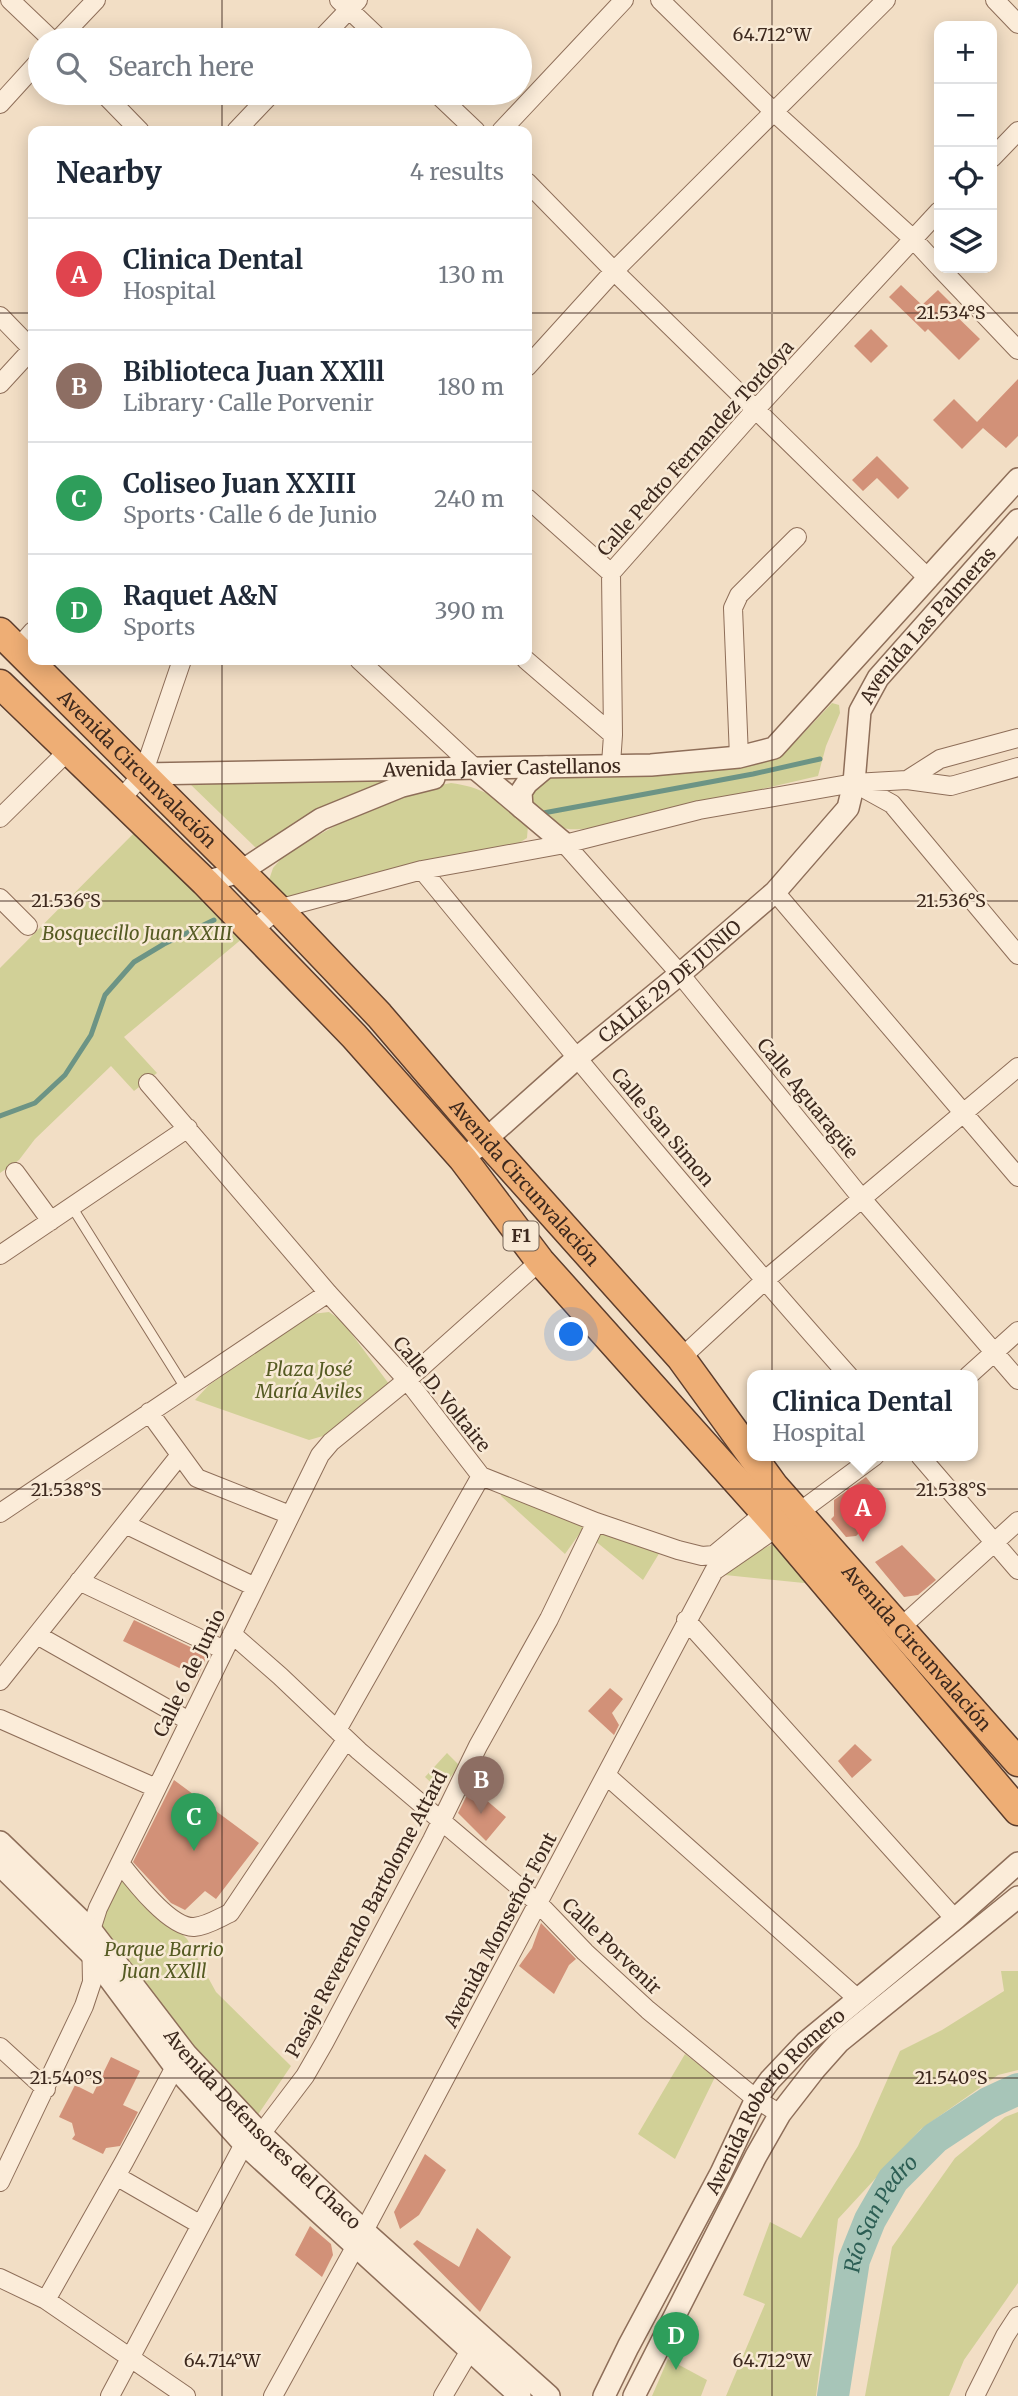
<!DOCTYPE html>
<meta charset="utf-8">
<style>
:root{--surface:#fff;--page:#f6f6f7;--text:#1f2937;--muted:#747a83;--line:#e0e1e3;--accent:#111827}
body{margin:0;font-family:Merriweather,serif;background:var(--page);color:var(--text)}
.controls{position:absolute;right:21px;top:21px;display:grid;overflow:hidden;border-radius:14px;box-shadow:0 4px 18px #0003}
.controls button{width:63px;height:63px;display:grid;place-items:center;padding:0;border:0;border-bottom:2px solid var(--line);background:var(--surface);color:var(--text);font:35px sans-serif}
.you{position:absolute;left:572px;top:1335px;width:24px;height:24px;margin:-18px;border:5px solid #fff;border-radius:50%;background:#1a73e8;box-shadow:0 0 0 10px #1a73e833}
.badge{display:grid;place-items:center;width:46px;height:46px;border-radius:50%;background:var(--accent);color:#fff;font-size:23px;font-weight:700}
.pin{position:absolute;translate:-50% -58px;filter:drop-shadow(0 2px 4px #0008)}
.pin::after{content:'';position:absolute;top:37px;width:24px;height:21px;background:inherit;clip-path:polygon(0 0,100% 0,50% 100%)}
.popup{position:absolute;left:747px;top:1370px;width:231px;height:91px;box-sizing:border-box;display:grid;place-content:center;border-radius:14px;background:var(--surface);filter:drop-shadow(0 2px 5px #0005);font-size:23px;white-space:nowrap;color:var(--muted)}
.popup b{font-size:26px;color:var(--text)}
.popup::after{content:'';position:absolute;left:50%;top:100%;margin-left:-14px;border:14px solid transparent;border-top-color:var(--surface)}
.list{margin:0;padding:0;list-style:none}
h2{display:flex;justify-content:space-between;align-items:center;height:91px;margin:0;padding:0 28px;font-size:30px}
h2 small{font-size:23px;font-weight:400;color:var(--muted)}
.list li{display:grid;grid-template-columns:46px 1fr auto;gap:21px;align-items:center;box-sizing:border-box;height:112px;padding:0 28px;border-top:2px solid var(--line)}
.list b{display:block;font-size:26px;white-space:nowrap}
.list p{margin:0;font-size:23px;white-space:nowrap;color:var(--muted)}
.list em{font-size:23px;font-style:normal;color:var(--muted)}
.icon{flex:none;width:38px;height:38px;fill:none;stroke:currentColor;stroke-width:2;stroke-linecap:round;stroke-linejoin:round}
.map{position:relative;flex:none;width:1018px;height:2396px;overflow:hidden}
.search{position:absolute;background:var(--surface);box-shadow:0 4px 18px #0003;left:28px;top:28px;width:504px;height:77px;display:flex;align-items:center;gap:18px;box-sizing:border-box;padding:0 24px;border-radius:38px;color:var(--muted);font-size:26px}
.panel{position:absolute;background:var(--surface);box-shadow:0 4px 18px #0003;left:28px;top:126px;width:504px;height:539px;border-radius:14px}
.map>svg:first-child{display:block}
.green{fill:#d1d097}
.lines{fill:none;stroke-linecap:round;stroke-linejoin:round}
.stream{stroke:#6c9485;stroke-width:5}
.river{stroke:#a7c5b8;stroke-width:32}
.building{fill:#d29178}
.service-casing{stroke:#8e6e59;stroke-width:11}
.minor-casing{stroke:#8e6e59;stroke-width:20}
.tertiary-casing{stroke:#8e6e59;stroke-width:24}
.trunk-casing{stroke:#5c3d2d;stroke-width:31}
.service{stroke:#fbecd9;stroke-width:9}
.minor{stroke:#fbecd9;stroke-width:18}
.tertiary{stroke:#fbecd9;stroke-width:21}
.trunk{stroke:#eeae75;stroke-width:28}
.ticks{fill:none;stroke:#3d291e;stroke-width:2;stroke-opacity:0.45}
.labels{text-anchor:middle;stroke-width:5;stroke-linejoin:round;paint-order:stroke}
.shield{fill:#f8e9d5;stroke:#756355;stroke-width:2}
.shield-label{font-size:18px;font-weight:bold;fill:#3d291e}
.street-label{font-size:19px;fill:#3d291e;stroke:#f8e9d5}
.park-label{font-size:19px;font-style:italic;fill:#555b23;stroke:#f8e9d5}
.water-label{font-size:21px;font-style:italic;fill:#2c5e54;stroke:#f8e9d5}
.ticks-label{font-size:18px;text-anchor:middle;fill:#3d291e;stroke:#f8e9d5;stroke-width:5;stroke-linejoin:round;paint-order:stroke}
</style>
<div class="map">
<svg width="1018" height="2396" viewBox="0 0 1018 2396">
<rect width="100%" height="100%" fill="#f2dec5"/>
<path class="green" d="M832,703L839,705L840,713L826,746L818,776L592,828C555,832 556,827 530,801C532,786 540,781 553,775L775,757L798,739Z
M396,779L295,822L263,847H255L188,782Z
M451,783C489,788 500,802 528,825L527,838L519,843L399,867L286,899L268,883L273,868L286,853L355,815L412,791Z
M138,829L243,938L124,1037L157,1073L134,1091L111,1066L35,1139L19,1160L0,1173V968Z
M329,1312L342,1321L389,1384L323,1436L309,1440L195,1400L209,1385L312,1314Z
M502,1493L590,1519L565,1554L501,1496Z
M601,1525L663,1547L643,1580L594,1540Z
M771,1545H782L816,1582L804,1583L725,1575L742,1559Z
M447,1753L460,1766L439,1790L425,1777Z
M121,1873L187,1939L216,1992L291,2066L257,2116L194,2046L100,1924Z
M1001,1971H1018V2070L998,2075L921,2129L838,2219L816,2396H726L765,2304L743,2295L770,2222L801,2238L858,2146L900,2051L942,2030L1004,1991Z
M685,2054L715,2077L675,2159L638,2134Z
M1018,2112V2283L964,2360L949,2396H865L892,2247L955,2158L1005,2117Z
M668,2359L707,2380L701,2396H652Z"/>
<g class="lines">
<path class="stream" d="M538,814L753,774L820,759
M0,1116L35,1103L65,1075L91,1035L105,995L134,962L164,944L214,920"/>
<path class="river" id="s1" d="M833,2396L854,2260L870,2220L893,2180L935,2138L988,2103L1018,2089"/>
</g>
<path class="building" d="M901,285L922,305L938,290L952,304L948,308L980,339L959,360L928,329L925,332L889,297Z
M871,329L888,346L871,363L854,346Z
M1018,379V436L1006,448L983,428L962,449L933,420L954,399L977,422Z
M877,456L909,488L898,499L877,478L863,491L852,480Z
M866,1477L877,1491L861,1504L873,1520L856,1536L846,1537L831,1519L834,1516V1500Z
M902,1545L936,1580L918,1595L904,1597L875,1562Z
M134,1620L207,1655L198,1677L123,1641Z
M610,1688L623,1699L612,1713L619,1725L614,1735L588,1711Z
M855,1744L872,1760L852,1778L838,1761Z
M174,1780L259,1843L216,1899L205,1891L185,1910L171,1903L133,1862Z
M471,1787L506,1817L486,1841L458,1813Z
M541,1923L576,1959L569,1965L554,1994L519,1966L532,1948Z
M111,2057L140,2071L123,2105L138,2112L120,2146L106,2148L103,2154L72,2139L75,2135L72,2123L59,2117L75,2085L93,2094Z
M425,2154L446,2170L419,2215L400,2229L394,2212Z
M310,2226L331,2244L333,2255L322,2277L295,2255Z
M477,2228L511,2257L480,2312L413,2244L417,2240L459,2267Z"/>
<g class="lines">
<defs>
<path id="service" d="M72,1207L186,1389"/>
<path id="minor" d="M10,0L52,40
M339,0L381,40
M660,0L774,112L912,238L939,267
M995,0L1018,24
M58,40L96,0
M320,40L358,0
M103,93L140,131
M436,93L476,131
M0,104L40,60
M236,131L272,93
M501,131L624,0
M992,158L1018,131
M527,182L614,271L929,579
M940,268L1018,350
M0,316L33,350
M527,367L614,271L886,0
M0,384L33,348
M527,498L611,573
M17,649L33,631
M359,660L476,769
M526,660L613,735
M739,757L733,608L739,595L797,537
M611,764L613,735L611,573L756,409L939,211
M907,780L940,759L1018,738
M854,783L892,804L1018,955
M121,799L143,774L182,660
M0,818L69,750
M565,844L680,974L863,1200L1018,1380
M422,870C562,1040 702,1211 849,1376
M775,892L1018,1177
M0,898L28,926
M253,930L278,909L422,870L565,844L699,810L854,783L907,780L951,786L1018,767
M148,1083L328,1293L407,1380L481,1476L596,1522L678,1550L702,1556L714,1555L773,1506
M15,1172L51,1221
M0,1255L188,1128
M681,1358L764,1281L1018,1067
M968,1376L1018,1331
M149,1412L197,1478L290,1515
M920,1456L1018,1570
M0,1513L328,1293
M125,1524L255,1587
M79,1581L224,1650
M686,1620L955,1919
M899,1629L1018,1521
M232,1634L280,1676L359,1751L538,1903L585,1952L648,2010L756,2099L780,2114
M37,1635L189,1721
M0,1681L180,1455
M0,1719L156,1788
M337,1730L481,1476
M606,1775L858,1999
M120,1863C134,1881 170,1928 194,1927C207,1926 219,1918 230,1913L346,1740
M0,2047L46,2089
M261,2134L305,2076L324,2043L432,1840L478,1746L549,1619L596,1522
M116,2176L201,2225
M0,2182L84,2006L92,1982L91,1930L98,1908L320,1455L331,1442L407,1380L540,1261
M0,2278L46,2300L186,2396
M46,2300L124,2162L175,2067
M110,2396L244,2144
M273,2396L364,2231L714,1571L798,1513L875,1456
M443,2396L469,2352
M975,2396L1005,2336L1018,2316"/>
<g id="tertiary">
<path d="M476,769L565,844"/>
<path id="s2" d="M143,774L651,765L739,757L774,748L1018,479"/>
<path d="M522,808L521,792L527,783L546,767"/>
<path d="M205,882L240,872L321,819L402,786L434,778"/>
<path id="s3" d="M475,1149L577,1058L680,974L775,892L848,808L854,783L860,711L878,678L1018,520"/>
<path id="s4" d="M0,1842L91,1930L186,2054L261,2134L364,2231L549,2396"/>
<path d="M0,1865L91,1954L175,2067L244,2144L520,2396"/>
<path id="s5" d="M604,2396L628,2347L721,2173L756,2099L770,2080L806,2042L955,1919L1018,1863"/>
<path d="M634,2396L756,2156L780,2114L815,2069L839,2042L1018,1897"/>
</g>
<g id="trunk">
<path id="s6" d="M0,632L278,909L379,1015L486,1140L681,1358L774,1486L1018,1762"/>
<path d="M0,684L205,882L354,1036L463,1159L540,1261L777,1526L1018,1811"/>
</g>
</defs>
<use href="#service" class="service-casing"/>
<use href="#minor" class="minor-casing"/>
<use href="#tertiary" class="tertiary-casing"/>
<use href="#trunk" class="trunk-casing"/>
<use href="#service" class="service"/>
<use href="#minor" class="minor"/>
<use href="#tertiary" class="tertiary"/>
<use href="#trunk" class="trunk"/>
</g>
<path class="ticks" d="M222,0V40M772,0V2396M222,93V131M0,313H33M527,313H1018M222,660V2396M0,901H1018M0,1489H1018M0,2078H1018"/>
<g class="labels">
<rect class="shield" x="503.5" y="1221.5" width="35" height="29" rx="5"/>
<g class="shield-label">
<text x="521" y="1242">F1</text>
</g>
<g class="street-label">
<text transform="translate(695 448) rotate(-48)" y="7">Calle Pedro Fernandez Tordoya</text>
<text dy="7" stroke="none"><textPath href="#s3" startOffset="714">Avenida Las Palmeras</textPath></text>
<text dy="7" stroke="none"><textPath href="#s2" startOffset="359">Avenida Javier Castellanos</textPath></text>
<text dy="7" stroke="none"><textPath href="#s6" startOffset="194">Avenida Circunvalación</textPath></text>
<text dy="7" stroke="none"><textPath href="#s3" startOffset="257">CALLE 29 DE JUNIO</textPath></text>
<text transform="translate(808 1098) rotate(51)" y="7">Calle Aguaragüe</text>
<text transform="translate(663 1127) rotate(50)" y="7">Calle San Simon</text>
<text dy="7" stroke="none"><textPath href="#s6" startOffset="761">Avenida Circunvalación</textPath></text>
<text transform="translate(442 1394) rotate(51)" y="7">Calle D. Voltaire</text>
<text dy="7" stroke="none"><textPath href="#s6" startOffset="1370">Avenida Circunvalación</textPath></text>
<text transform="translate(189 1673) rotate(-64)" y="7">Calle 6 de Junio</text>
<text transform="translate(366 1914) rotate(-62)" y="7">Pasaje Reverendo Bartolome Attard</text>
<text transform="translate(500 1930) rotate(-62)" y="7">Avenida Monseñor Font</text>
<text transform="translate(612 1946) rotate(44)" y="7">Calle Porvenir</text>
<text dy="7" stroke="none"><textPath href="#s5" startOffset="343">Avenida Roberto Romero</textPath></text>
<text dy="7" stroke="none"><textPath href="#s4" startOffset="390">Avenida Defensores del Chaco</textPath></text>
</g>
<g class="park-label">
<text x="137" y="940">Bosquecillo Juan XXIII</text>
<text x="309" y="1376">Plaza José<tspan x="309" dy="22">María Aviles</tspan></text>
<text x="164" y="1956">Parque Barrio<tspan x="164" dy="22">Juan XXlll</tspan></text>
</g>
<g class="water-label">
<text dy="7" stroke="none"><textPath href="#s1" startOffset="191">Río San Pedro</textPath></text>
</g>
</g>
<g class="ticks-label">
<text x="772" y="41">64.712°W</text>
<text x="951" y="319">21.534°S</text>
<text x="66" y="907">21.536°S</text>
<text x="951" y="907">21.536°S</text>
<text x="66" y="1496">21.538°S</text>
<text x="951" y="1496">21.538°S</text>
<text x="66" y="2084">21.540°S</text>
<text x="951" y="2084">21.540°S</text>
<text x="222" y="2367">64.714°W</text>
<text x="772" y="2367">64.712°W</text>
</g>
</svg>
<div class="controls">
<button>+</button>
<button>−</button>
<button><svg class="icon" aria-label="locate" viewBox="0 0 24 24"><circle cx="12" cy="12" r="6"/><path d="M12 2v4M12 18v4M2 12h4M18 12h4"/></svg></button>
<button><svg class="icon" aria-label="layers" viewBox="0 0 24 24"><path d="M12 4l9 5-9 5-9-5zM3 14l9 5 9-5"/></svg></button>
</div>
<div class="you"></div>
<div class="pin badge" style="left:863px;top:1542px;background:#e0444e">A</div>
<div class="popup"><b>Clinica Dental</b>Hospital</div>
<div class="pin badge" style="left:481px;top:1814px;background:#8d6e63">B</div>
<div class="pin badge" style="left:194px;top:1851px;background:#2e9e5b">C</div>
<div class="pin badge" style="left:676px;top:2370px;background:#2e9e5b">D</div>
<div class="search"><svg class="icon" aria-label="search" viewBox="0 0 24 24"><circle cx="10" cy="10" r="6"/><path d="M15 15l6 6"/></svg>Search here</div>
<section class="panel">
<h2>Nearby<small>4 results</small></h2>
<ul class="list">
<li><span class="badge" style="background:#e0444e">A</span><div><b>Clinica Dental</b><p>Hospital</p></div><em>130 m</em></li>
<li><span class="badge" style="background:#8d6e63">B</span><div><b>Biblioteca Juan XXlll</b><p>Library · Calle Porvenir</p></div><em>180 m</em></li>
<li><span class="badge" style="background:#2e9e5b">C</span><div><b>Coliseo Juan XXIII</b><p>Sports · Calle 6 de Junio</p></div><em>240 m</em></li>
<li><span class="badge" style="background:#2e9e5b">D</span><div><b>Raquet A&amp;N</b><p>Sports</p></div><em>390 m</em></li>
</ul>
</section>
</div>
